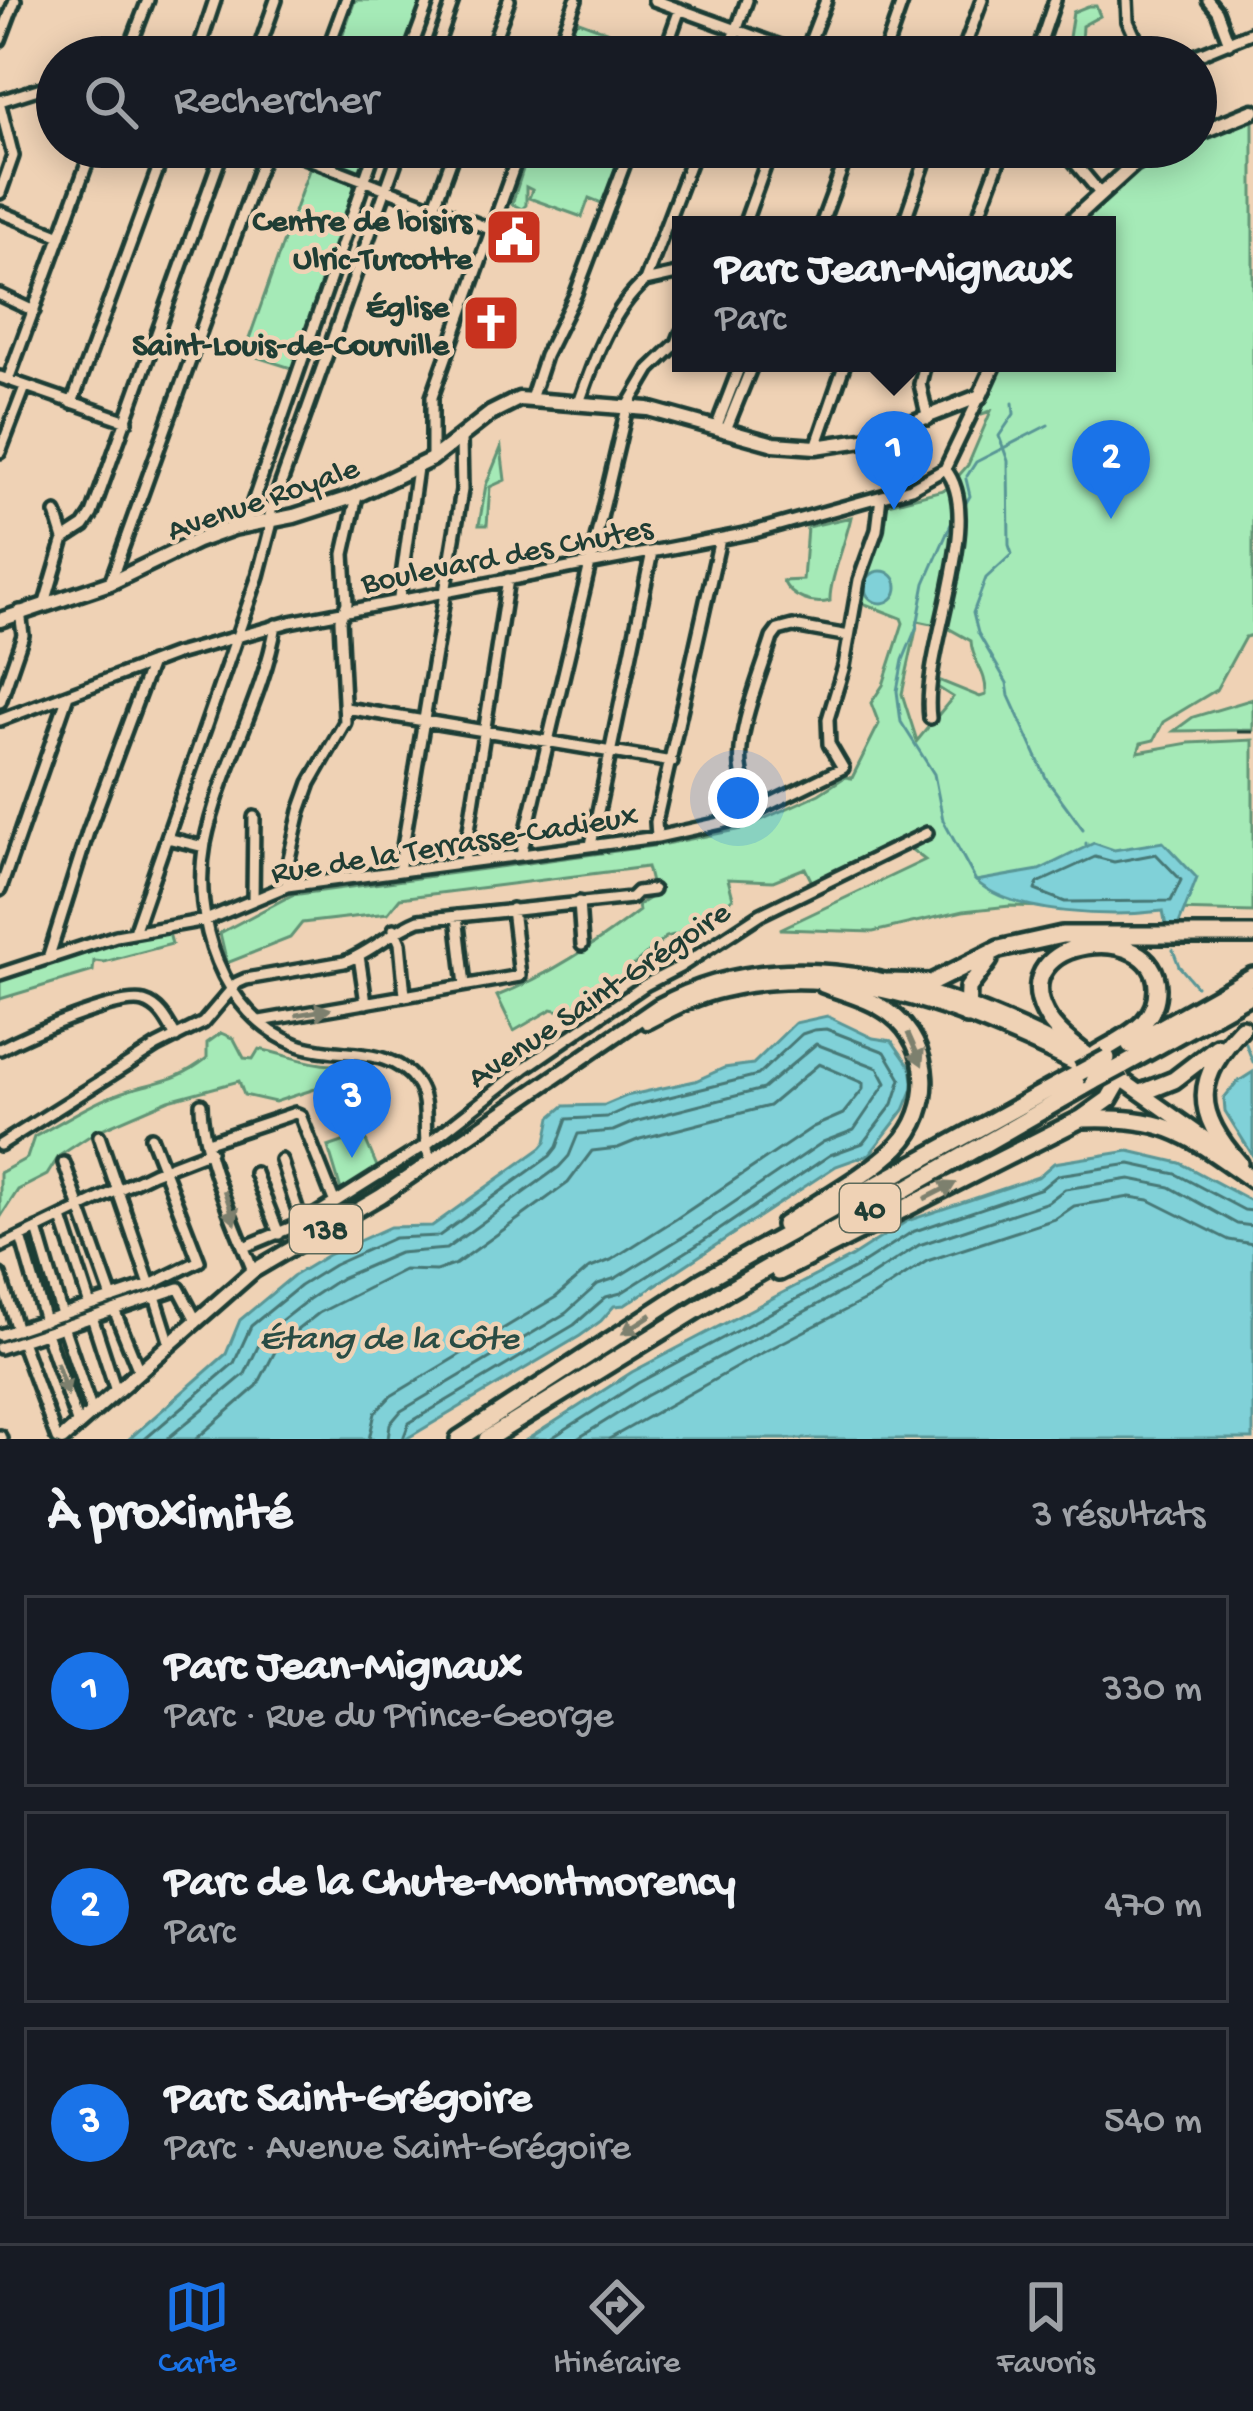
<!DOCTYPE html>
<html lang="fr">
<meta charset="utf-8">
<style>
:root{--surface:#171b24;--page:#242831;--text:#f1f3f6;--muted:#9ea1a6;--line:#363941;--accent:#1a73e8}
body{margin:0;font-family:"Gochi Hand",sans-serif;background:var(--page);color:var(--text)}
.you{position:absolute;left:738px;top:798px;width:42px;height:42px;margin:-30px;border:9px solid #fff;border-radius:50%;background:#1a73e8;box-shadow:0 0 0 18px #1a73e833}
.badge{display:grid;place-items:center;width:78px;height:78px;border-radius:50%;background:var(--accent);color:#fff;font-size:39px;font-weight:700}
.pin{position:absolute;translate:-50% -99px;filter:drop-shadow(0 3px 6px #0008)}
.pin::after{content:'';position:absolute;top:63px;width:42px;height:36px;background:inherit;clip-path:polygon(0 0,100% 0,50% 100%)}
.popup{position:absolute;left:672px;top:216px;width:444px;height:156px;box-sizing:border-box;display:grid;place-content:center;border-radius:0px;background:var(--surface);filter:drop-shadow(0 3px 9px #0005);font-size:39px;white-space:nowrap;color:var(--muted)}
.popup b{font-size:45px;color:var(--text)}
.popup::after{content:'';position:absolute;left:50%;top:100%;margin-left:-24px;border:24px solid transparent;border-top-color:var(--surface)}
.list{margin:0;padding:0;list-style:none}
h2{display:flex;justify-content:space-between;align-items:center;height:156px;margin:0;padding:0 48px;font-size:51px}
h2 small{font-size:39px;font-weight:400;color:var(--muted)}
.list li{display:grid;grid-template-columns:78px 1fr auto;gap:36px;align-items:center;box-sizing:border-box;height:192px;margin:0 24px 24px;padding:0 24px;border:3px solid var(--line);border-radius:0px}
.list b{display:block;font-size:45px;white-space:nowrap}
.list p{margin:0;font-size:39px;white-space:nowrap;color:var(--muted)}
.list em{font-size:39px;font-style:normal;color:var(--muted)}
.icon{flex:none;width:66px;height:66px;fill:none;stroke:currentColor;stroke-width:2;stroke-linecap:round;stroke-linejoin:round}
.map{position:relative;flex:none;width:1253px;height:1439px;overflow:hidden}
.search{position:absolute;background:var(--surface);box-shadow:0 6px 30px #0003;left:36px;right:36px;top:36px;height:132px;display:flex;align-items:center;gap:30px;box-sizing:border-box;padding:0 42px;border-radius:66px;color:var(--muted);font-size:45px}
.sheet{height:804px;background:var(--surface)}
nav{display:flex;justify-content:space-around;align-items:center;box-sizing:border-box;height:168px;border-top:3px solid var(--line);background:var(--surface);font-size:33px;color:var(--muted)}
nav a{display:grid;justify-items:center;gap:6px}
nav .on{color:var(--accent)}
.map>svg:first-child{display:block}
.green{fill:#a5eab7;stroke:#629476;stroke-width:3;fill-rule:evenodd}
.water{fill:#80d1d8;stroke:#599696;stroke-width:3}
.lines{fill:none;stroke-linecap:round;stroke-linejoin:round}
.shore{stroke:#467876;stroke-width:3}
.stream{stroke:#599696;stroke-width:3}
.minor-casing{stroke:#1f3d34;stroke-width:18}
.major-casing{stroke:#1f3d34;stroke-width:21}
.highway-casing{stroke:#1f3d34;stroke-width:24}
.minor{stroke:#efd2b5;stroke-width:9}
.major{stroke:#efd2b5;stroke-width:12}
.highway{stroke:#efd2b5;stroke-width:15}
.rail{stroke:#1f3d34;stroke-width:3;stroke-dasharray:18 9;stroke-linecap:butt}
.highway-bridge-casing{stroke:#1f3d34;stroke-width:24;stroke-linecap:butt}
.highway-bridge{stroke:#efd2b5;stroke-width:15}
.oneway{fill:#7d806e}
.labels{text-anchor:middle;stroke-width:9;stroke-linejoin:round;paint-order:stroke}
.shield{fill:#efd2b5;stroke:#5d6a5b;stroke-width:3}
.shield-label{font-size:30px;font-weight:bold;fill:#1f3d34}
.poi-label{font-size:33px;font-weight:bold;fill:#1f3d34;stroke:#efd2b5;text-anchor:end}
.street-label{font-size:33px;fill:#1f3d34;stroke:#efd2b5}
.water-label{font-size:36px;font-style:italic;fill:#294c44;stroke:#efd2b5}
</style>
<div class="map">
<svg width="1253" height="1439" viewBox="0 0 1253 1439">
<rect width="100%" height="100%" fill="#efd2b5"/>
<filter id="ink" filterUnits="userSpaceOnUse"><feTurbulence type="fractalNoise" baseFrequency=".00833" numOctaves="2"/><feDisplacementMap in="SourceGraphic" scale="24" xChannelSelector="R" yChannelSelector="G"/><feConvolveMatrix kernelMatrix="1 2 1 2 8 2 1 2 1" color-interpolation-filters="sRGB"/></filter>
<g filter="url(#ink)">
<path class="green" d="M355,0H426L405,57H335Z
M1088,6H1096L1100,16L1082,26L1081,46L1074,49L1068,44L1073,12Z
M576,20L660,51L658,57H598L567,44Z
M1253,111V635L1245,637L1216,690L1163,722L1154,740L1141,743L1138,752L1189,743L1253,740V912L1010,906L963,911L873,932L780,929L925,860L898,839L812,882L805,868L773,881L728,879L733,898L704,927L666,937L608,988L565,1012L552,1009L514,1031L497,996C550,975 594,945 639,911L638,905L654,895L647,867L400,898L388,913L302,923L290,938L227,963L220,933L292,895L660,845L741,829L819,794L845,777L852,778L879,724L871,703L883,685L903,623L901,618L860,602L888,504L947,489L968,465L991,411L972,417L995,363H1107V225H1067L1166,147H1196V134ZM918,621L946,627L971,641C972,663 987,670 986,695L980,697L936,679L934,685L953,697L917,741L902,694Z
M304,147H371L362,173L303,150Z
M530,147H625L604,204L589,198L582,217L529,198L532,190L526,187V205L522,209L512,204Z
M310,167L358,186L294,369L244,353Z
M501,448L505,480L490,487L487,525H479L486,485Z
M851,517C846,541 829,582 830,601C813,606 791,598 783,581L803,580L807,527Z
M1253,699V730L1174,731L1193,717Z
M169,933L172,944L104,962L94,961L93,971L0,999V980L131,936Z
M221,1033L234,1039L244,1058L253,1059L259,1049C285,1054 305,1064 332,1065L340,1081L275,1102L244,1095L239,1081L169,1100L97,1131L59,1156L47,1175L18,1190L0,1218V1173L27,1158L34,1137C64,1121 95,1100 129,1090C163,1080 177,1081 207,1058V1043Z
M364,1136L378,1169L341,1190L328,1147L348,1140L350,1144Z"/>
<path class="water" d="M865 587a16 16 0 1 1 32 0a16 16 0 1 1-32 0Z
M1163,842L1197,878L1178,926H1166L1163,911C1114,917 1015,916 976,881L1039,870L1094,843L1114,850Z
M827,1016L873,1038L892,1041L911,1068L914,1086L904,1110L870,1154L836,1166L625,1305L614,1306L601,1321L580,1336L406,1439H129L226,1354L240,1320L293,1276L328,1255L390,1227L432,1226L541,1148L546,1142L551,1117L564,1106L605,1105L626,1096L695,1081L724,1068L753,1064L795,1023Z
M1253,1072V1156L1225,1111L1224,1098L1236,1083Z
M1129,1151L1180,1163L1253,1202V1439H528L632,1372L851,1257L907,1221L1038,1177L1054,1163Z"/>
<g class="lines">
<path class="shore" d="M1156,854L1181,880L1171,901L1065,902L1035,890L1038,883L1095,857L1114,862Z
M145,1439L234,1363L251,1326L300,1286L334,1265L394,1238L439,1236L550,1156L557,1147L567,1119L607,1117L629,1107L758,1075L802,1034L814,1030L826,1029L885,1052L901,1079L893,1104L863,1143L830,1155L694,1247L621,1293L606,1297L574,1325L409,1423L403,1439
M167,1439L245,1374L264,1334L309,1299L341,1278L399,1253L446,1249L559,1167L569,1156L578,1134L613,1131L634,1122L763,1089L816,1044L878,1068L886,1083L854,1130L823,1142L686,1235L616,1278L598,1284L566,1313L401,1411L390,1424L388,1439
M196,1439L257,1386L279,1344L319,1313L404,1270L436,1271L456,1264L568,1183L592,1151L618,1148L640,1139L769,1106L819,1064L863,1083V1089L843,1114L813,1127L676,1219L611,1260L588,1269L556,1297L391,1396L375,1413L369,1439
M550,1439L638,1383L857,1267L912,1232L1042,1188L1058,1175L1130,1164L1176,1174L1244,1210L1253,1211
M577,1439L646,1396L864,1280L919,1245L1048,1202L1065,1189L1130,1179L1170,1187L1237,1224L1253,1226
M609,1439L760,1354L873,1296L927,1261L1055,1219L1074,1206L1130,1197L1149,1200L1229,1240L1253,1244"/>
<path class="stream" d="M1013,403L1014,414L999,436L1008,461L1009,545L1012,554L986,578L973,613L978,633L1007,683L1009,696L1047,780L1083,829
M967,476L976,462L1048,425
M964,506L970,496L966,479
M955,515L925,583L917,626L903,660L897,691L901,722L934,774L943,820L976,881
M1086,843V847
M1173,950L1179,966L1196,986
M1244,1039L1253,1062"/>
<defs>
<path id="minor" d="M654,0L811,57
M1127,0L1128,21L1144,57
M1208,0L1217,11L1229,43
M0,40L15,0
M126,57L148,0
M196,57L215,0
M256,57L276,0
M325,57L346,0
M408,57L429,0
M433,57L453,0
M488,57L509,0
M554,57L576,0
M663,57L680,9
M727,57L747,0
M804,57L826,0
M883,57L903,0
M961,57L982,0
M1045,57L1040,44L1055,0
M1192,57L1253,32
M0,101L57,83
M0,105L13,156L0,193
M278,147L490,229
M1057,147L1070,157L1100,193
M434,207L456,147
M0,212L61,236
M744,225L772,147
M821,225L850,147
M903,225L930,147
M975,225L1004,147
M645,281L681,273
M0,295L34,311
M925,363L920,384L928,419
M0,377L127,421
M8,380L93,147
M531,399L545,356L576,293L631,147
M72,403L166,147
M579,403C594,360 610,312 645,281L696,147
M716,428L741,363
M725,432L753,363
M816,447L845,363
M0,452L25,387
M432,459V397L521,147
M56,513L64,539
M245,525L376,147
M110,583L267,147
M399,598L417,468
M45,603L64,539L84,526L92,514L224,147
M276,625C263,700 220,769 205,843C191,918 221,1017 298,1045C336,1059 390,1044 416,1082C433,1105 419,1136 431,1161
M0,702L23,635L20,611
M346,708L672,762
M930,718C921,650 987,518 945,469
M0,720L173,655L290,622L754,532L911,488L945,469L980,396
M759,809C753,798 744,786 742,773C734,736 761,674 772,638L778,630L793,626L849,636
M657,837L656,822L720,539
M167,838L204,847
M591,845L652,552
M521,855L627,408L650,369L677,343L681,333
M464,862L508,579
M399,871L462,490L461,440
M287,886V867L300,811L310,783L345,722L340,620L347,603L344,554L357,496
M0,890L68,695
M253,900L254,817
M579,902L582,945
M457,916L465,985
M394,929L400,943L405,995
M134,932L258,576L271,526L270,514L401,147
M49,956L88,832L151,663
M359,956L366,1003
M0,974L116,936L206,920L287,886L657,837L739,819L843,768L829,744L828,719L844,666L859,580L877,530L881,497
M260,1021L520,976L512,909
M0,1049C26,1035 118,995 144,1002C161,1007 168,1023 176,1037
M201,1104C201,1153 235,1224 253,1271
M99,1136L150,1285
M208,1142L295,1113L300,1115L335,1203
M0,1145L157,1046L203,1023L237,983L246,979L344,962C372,952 391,931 419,920L631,898L637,892L653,890
M281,1160L302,1223
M64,1163L112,1298
M255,1173L279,1234
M62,1218L90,1305
M37,1229L62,1315
M21,1237L45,1321
M0,1247L153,1173L210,1151
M244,1247L302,1223L426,1145L526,1067L645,985L680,967L761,914L927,833
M0,1275L17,1330
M155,1296L170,1344
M115,1312L139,1371
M93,1320L116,1391
M64,1329L92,1412
M46,1333L78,1425
M0,1335L150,1285L199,1261L151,1137
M21,1341L57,1439
M0,1348L179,1288L196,1320
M0,1436L1,1439"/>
<path id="major" d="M1196,134L1253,111
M1067,225L1134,164L1166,147
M0,620L110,583L197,541L233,528L294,516L353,497L432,459L491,413L519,399L648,409L774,444L816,447L870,439L980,396L995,363
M647,1022C672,1009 696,996 724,990C847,959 981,1016 1089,1071
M1117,1076L1223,1151
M62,1439L253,1271L381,1196L658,1006C793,931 950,989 1078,1055"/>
<path id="highway" d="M888,982L931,983L999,949L1062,935H1253
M967,1016L968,988L989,960
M1130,1045L1253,976
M1096,1054C1112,1044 1131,1036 1144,1022C1152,1013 1157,1001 1157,988C1157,919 1006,936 1045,1013C1055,1034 1081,1050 1099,1065
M1122,1066L1253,993
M1144,1092L1174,1080L1217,1047
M1084,1119C1169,1116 1187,1134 1253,1180
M1239,1163C1193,1112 1194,1078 1242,1028
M784,1225C821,1200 866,1177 898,1146C934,1109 933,1046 891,1014C872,999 846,993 823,984
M779,1272L1081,1119L1109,1099L1121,1078
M459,1439L702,1281L1079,1073
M487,1439L727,1291L1094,1081"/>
</defs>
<use href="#minor" class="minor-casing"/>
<use href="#major" class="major-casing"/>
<use href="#highway" class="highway-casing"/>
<use href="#minor" class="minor"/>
<use href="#major" class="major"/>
<use href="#highway" class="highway"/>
<path class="rail" d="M1237,732H1253"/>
<defs>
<path id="highway-bridge" d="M1079,1073L1107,1058
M1094,1081L1122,1066"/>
</defs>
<use href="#highway-bridge" class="highway-bridge-casing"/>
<use href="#highway-bridge" class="highway-bridge"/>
</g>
<defs><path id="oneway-solid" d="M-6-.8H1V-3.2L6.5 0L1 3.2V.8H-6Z" transform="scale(3)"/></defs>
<g class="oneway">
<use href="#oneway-solid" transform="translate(313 1012) rotate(-10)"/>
<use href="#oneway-solid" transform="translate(915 1049) rotate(66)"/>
<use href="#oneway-solid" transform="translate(940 1191) rotate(-27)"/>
<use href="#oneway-solid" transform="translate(230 1207) rotate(71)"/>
<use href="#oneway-solid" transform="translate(637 1324) rotate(147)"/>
<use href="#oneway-solid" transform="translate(62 1379) rotate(71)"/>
</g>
</g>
<defs>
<symbol id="civic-square" viewBox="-11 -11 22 22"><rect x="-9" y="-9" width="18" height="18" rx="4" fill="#c8321e" stroke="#efd2b5"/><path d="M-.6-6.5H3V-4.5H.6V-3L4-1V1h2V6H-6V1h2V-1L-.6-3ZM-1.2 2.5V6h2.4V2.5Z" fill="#fff"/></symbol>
<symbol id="church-square" viewBox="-11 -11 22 22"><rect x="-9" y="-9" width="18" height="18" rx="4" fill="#c8321e" stroke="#efd2b5"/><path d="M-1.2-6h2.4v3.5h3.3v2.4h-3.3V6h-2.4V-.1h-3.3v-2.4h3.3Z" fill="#fff"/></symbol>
</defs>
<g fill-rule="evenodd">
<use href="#civic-square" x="481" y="204" width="66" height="66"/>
<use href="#church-square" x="458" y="290" width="66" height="66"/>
</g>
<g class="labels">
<g class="shield">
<rect x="840" y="1184" width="60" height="48" rx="9"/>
<rect x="290" y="1205" width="72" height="48" rx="9"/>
</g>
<g class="shield-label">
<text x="870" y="1218">40</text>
<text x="326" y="1239">138</text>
</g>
<g class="poi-label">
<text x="472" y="230">Centre de loisirs<tspan x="472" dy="38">Ulric-Turcotte</tspan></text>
<text x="449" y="316">Église<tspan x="449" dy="38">Saint-Louis-de-Courville</tspan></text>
</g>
<g class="street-label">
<text transform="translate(262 496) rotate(-19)" y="12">Avenue Royale</text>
<text transform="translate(506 552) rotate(-11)" y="12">Boulevard des Chutes</text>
<text transform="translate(454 841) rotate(-9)" y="12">Rue de la Terrasse-Cadieux</text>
<text transform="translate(597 992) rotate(-34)" y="12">Avenue Saint-Grégoire</text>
</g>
<g class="water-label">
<text x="389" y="1348">Étang de la Côte</text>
</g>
</g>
</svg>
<div class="you"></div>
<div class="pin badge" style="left:894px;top:510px">1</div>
<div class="popup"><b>Parc Jean-Mignaux</b>Parc</div>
<div class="pin badge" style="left:1111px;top:519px">2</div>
<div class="pin badge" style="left:352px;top:1158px">3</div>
<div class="search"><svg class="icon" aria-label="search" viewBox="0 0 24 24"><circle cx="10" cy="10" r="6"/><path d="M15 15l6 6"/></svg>Rechercher</div>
</div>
<section class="sheet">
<h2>À proximité<small>3 résultats</small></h2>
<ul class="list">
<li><span class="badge">1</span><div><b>Parc Jean-Mignaux</b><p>Parc · Rue du Prince-George</p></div><em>330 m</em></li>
<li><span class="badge">2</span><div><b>Parc de la Chute-Montmorency</b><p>Parc</p></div><em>470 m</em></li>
<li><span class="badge">3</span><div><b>Parc Saint-Grégoire</b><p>Parc · Avenue Saint-Grégoire</p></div><em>540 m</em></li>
</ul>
</section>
<nav>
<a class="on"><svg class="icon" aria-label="map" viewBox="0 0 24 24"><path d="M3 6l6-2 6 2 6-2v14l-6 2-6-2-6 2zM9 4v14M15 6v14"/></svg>Carte</a>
<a><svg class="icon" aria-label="directions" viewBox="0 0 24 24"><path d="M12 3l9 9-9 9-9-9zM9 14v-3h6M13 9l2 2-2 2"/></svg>Itinéraire</a>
<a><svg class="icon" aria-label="saved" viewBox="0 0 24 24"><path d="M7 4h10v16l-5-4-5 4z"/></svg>Favoris</a>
</nav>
